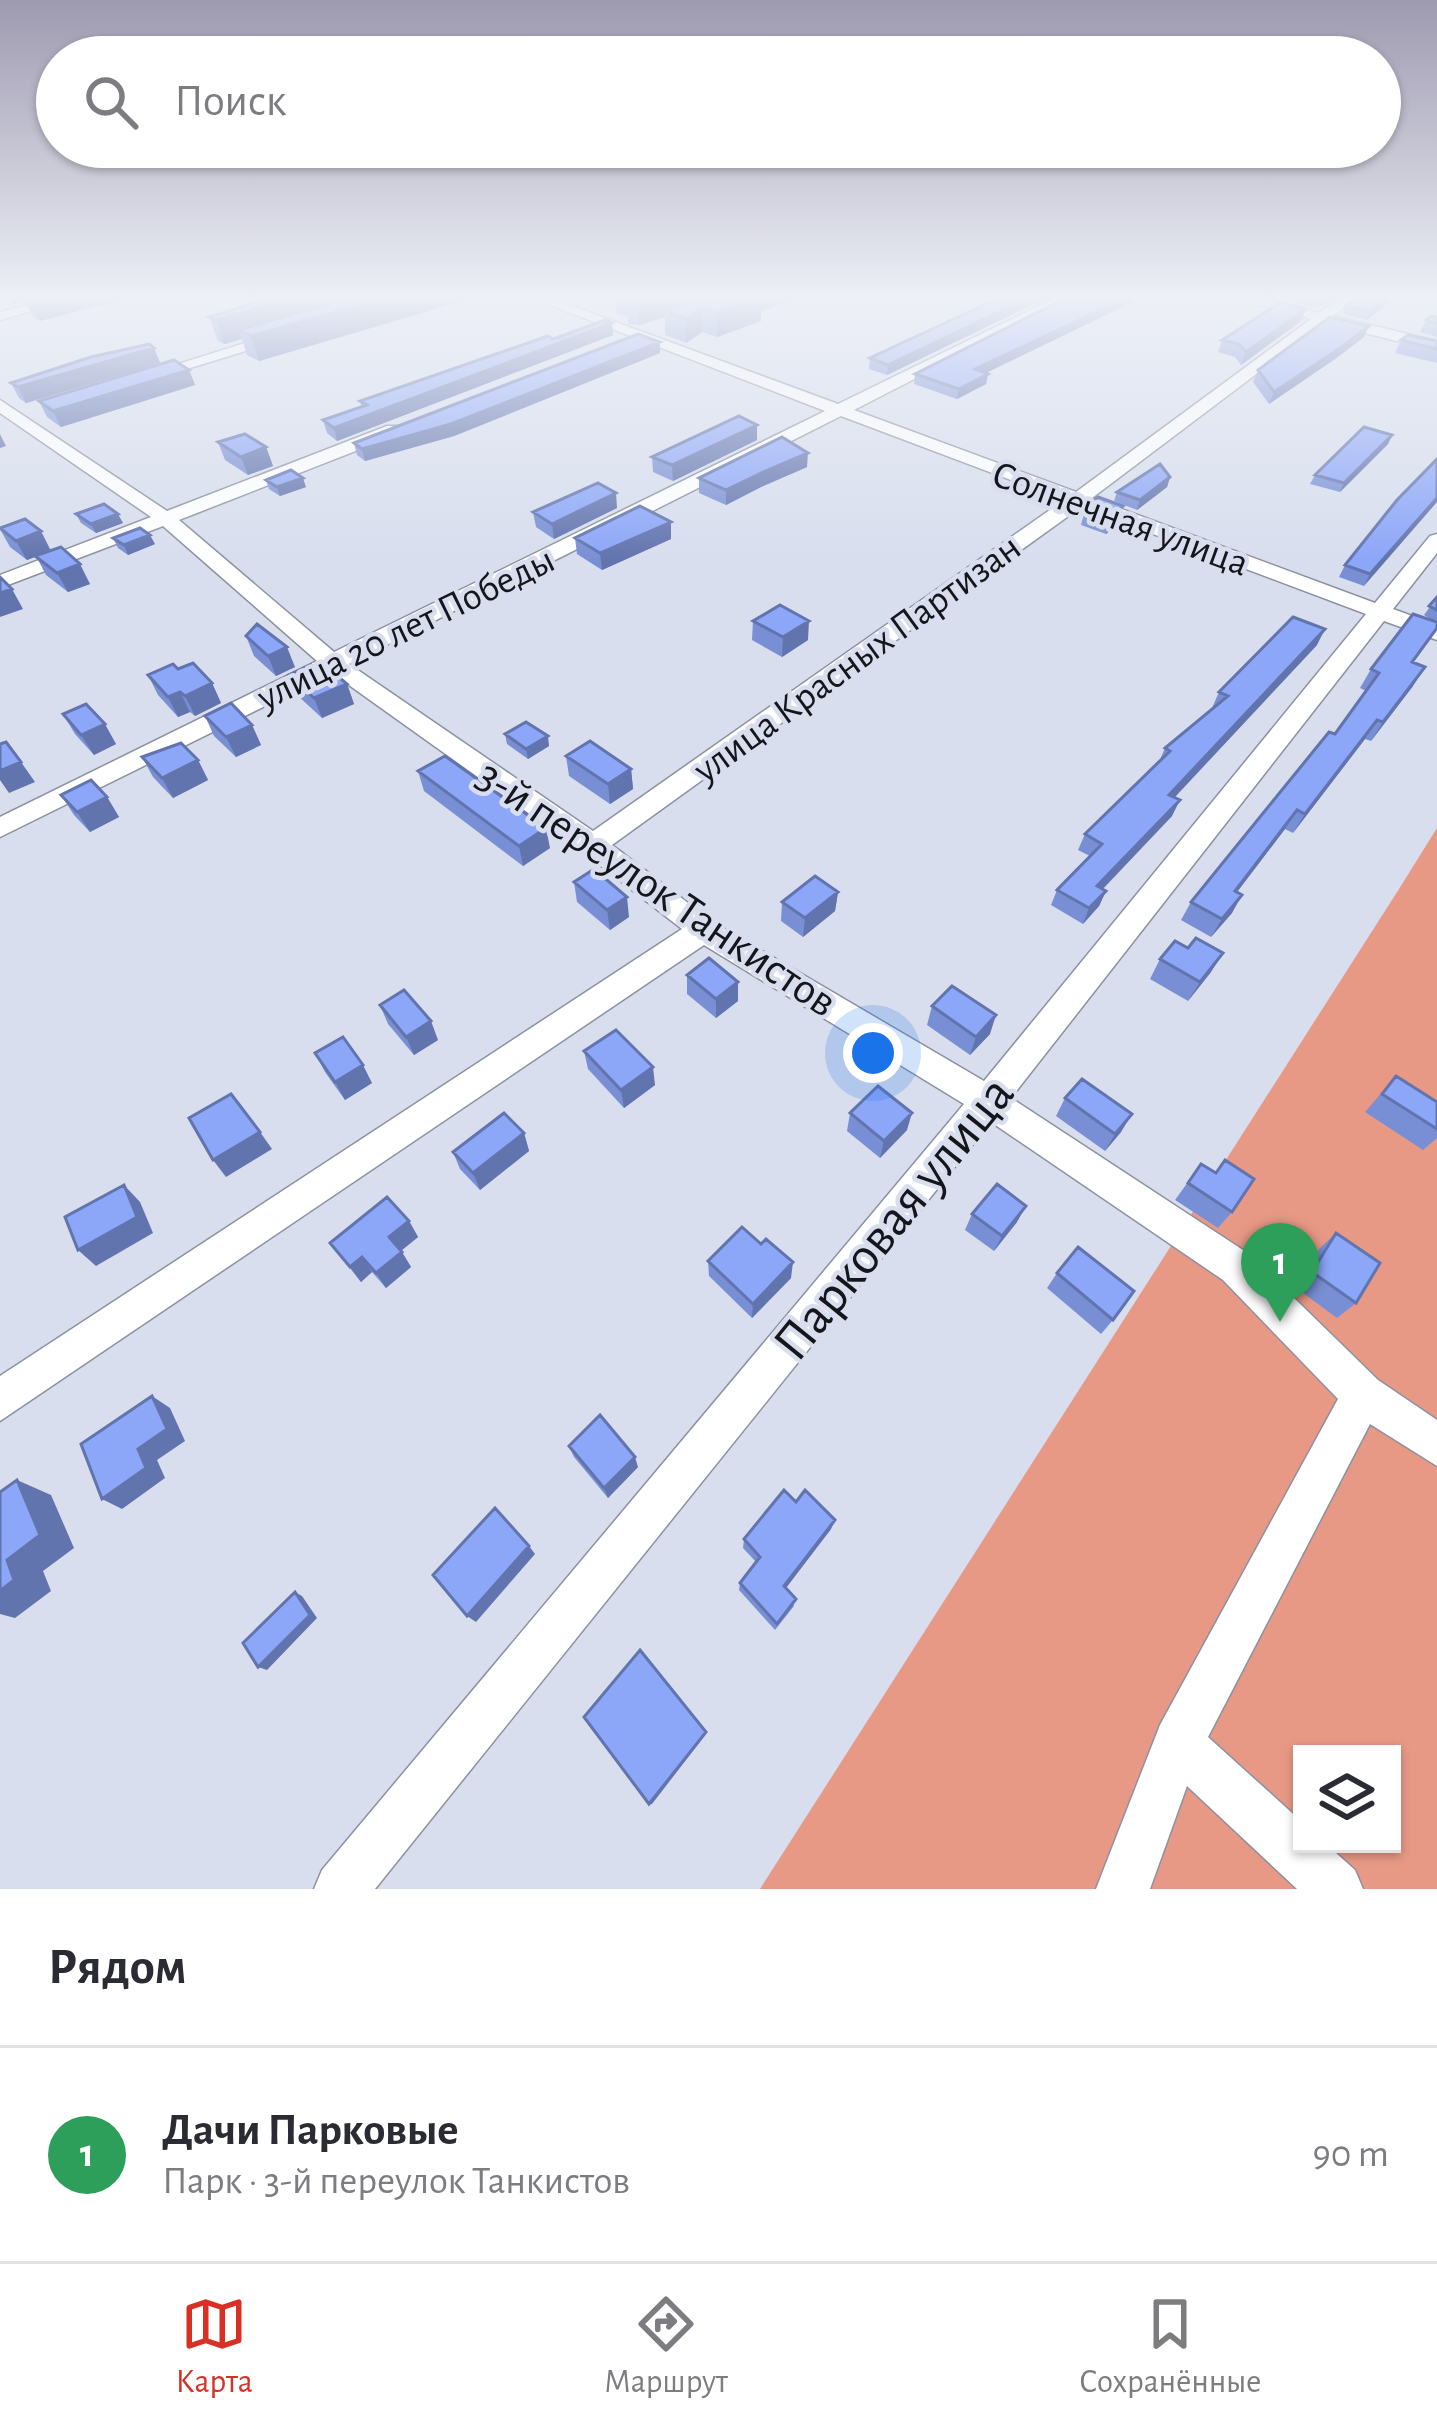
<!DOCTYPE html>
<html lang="ru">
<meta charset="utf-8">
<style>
:root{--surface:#fff;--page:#f2f2f3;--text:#2b2b33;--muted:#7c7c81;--line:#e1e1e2;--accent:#d93025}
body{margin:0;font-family:"Alegreya Sans",sans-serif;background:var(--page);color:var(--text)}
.controls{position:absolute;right:36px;bottom:36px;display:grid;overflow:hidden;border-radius:0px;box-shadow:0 3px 9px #0004}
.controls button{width:108px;height:108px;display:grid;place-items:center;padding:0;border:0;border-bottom:3px solid var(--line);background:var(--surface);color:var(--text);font:60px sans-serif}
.you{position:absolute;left:873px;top:1053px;width:42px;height:42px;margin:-30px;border:9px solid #fff;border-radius:50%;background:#1a73e8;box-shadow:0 0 0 18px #1a73e833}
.badge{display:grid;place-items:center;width:78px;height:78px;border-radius:50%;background:var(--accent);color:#fff;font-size:39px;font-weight:700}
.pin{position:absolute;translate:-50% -99px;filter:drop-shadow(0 3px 6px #0008)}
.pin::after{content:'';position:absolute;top:63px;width:42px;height:36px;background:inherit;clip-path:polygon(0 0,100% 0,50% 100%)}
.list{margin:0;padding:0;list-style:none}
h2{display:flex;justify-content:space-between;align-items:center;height:156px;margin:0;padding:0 48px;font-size:51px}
h2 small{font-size:39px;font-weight:400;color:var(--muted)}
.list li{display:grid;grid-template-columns:78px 1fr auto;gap:36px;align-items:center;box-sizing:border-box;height:216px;padding:0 48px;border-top:3px solid var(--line)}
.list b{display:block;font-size:45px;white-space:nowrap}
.list p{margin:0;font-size:39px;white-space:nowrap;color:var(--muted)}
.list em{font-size:39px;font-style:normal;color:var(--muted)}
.icon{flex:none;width:66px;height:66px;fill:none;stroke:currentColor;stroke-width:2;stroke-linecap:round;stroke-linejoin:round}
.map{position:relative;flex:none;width:1437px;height:1889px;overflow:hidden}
.search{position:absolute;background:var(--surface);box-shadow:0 3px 9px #0004;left:36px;right:36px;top:36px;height:132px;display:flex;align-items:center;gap:30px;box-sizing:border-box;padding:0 42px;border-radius:66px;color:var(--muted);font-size:45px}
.sheet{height:372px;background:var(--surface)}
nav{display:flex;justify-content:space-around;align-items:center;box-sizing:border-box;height:168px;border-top:3px solid var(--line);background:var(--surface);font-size:33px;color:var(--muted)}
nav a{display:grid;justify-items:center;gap:6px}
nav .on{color:var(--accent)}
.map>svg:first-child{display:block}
.green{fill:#e89986;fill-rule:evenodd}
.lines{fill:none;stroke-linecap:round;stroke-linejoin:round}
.street-casing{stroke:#8c91a0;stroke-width:3}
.street{fill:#fff;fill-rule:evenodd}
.wall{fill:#788fd5}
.shaded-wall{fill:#6274ae}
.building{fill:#8ca6f8;stroke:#6274ae;stroke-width:3}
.labels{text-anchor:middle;stroke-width:9;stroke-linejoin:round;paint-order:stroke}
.far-street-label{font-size:39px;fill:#15161c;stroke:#d8deee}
.street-label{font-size:45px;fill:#15161c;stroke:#d8deee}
.near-street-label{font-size:54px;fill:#15161c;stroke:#d8deee}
</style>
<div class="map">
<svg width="1437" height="1889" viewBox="0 0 1437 1889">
<rect width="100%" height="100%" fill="#d8deee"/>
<path class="green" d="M1437,828V1889H760L1399,889ZM1302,1754H1392V1844H1302Z"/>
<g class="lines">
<defs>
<path id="street" d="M60,297H82L0,320V312Z
M529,297H548L838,404L1057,297H1074L854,410L1076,492L1311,319L1229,297H1251L1319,313L1342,297H1357L1333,316L1437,341V351L1324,323L1092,498L1375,603L1430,536L1437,534V553L1393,609L1437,625V640L1384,621L1011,1098L1249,1254L1378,1380L1437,1420V1466L1370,1424L1208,1737L1302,1822V1844H1326L1355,1870L1363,1889H1297L1187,1786L1150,1889H1096L1160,1725L1338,1399L1223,1280L991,1122L375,1889H314L322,1870L964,1104L704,945L0,1421V1376L682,929L583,852L332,673L0,837V817L317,661L163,526L0,588V575L151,517L0,413V400L167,511L387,426H399V434L179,520L334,652L825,411ZM841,416L1064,500L593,831L349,664ZM1081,507L1366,614L984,1081L713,922L612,845Z
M283,331L288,338L151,380L137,377Z"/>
</defs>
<use href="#street" class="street-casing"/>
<use href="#street" class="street"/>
</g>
<path class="wall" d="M9,297H130L40,321L32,316L25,301L13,304Z
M274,297H476L259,361L247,355L242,339L224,344L218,341L209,317Z
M601,297H801L761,311V321L717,337L702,332L686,343L665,335V317L639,325L628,324V317L616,313V302Z
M1001,297H1048L887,375L869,369L870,358Z
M1068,297H1143L986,373L988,374L986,384L957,399L914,384L915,374Z
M1297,297H1335L1318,308L1295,303Z
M1358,297H1396L1367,320L1343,314L1346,306Z
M1306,309L1301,321L1241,365L1235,357L1218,352L1222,340Z
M1437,317V337L1420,332L1426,320Z
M612,323L613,335L337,441L327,433L323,420L362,407L360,401L553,339Z
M1364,337L1335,359L1269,404L1253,382L1258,370Z
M1401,340L1437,341V363L1395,353Z
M660,342V353L454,436L365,461L357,455L354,443Z
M154,348L160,363L26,403L19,398L11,383Z
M189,370L195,385L61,427L47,417L39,401Z
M757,425V440L673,481L653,472L652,457Z
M1392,435L1388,444L1340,492L1310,484L1315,475Z
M218,442L266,447L273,466L248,475L225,460Z
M1437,459L1364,586L1339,577L1345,565Z
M807,467L761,487L726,505L699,493V478Z
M1170,477L1167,487L1137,510L1114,501L1117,492Z
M266,480L306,487L280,496L269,489Z
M1086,506H1123L1117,525L1106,534L1081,525Z
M617,508L554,539L536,527L533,512Z
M76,514L123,523L96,533L81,523Z
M671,522V539L602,570L577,554L575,538Z
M0,529L51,550L90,584L68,592L46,575L36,556L27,560L10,547Z
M113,538L155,544L128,555L118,548Z
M1437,597V628L1413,663V686L1371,741L1365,739L1293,833L1285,829L1237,892L1232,913L1211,937L1181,920L1191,902L1335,734L1366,691L1360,688L1371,669L1435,622L1424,615Z
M753,621L808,640L782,657L752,640Z
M246,636L295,667L276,676L254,656Z
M1317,645L1174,797L1172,816L1103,889L1106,891L1099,906L1083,924L1051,905L1057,890L1090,856L1078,850L1085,834L1159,762L1165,748L1213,709L1212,708L1219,692Z
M178,669L212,683L221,703L195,716L190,712L178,717L158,695L148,675Z
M316,669L347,684L354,704L322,718L297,695L289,675Z
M63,714L116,744L94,755L75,734Z
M205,716L252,725L261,745L236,757L214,736Z
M505,734L549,746L528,759L507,744Z
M566,756L631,769L633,789L610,804L569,776Z
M142,757L198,760L208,780L173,798L153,777Z
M418,771L550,848L523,866L424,791Z
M61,795L107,797L119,817L90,832L74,815Z
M574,882L629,917L610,930L577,902Z
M838,892L835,911L803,937L781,921L782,902Z
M1160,959L1211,972L1188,1001L1150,979Z
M687,975L738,982V1001L716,1018L687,994Z
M380,1005L438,1040L414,1055L388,1024Z
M932,1006L990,1034L970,1055L927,1025Z
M584,1051L655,1085L624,1108L588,1069Z
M315,1053L372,1083L345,1100L325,1072Z
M1396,1076L1437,1102V1138L1423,1150L1365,1112Z
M1065,1098L1121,1132L1105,1151L1056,1116Z
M850,1113L907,1130L880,1158L847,1131Z
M524,1133L529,1151L480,1190L460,1169L453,1152Z
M1225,1160L1232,1212L1218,1228L1175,1200L1201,1164L1215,1173Z
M972,1214L1017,1222L994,1251L965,1230Z
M409,1221L418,1237L401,1251L411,1267L386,1288L372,1272L361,1282L330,1243Z
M1336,1233L1356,1303L1337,1318L1295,1287L1319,1249Z
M708,1261L791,1278L752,1318L709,1276Z
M1057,1273L1113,1320L1101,1334L1047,1288Z
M569,1446L638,1467L608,1498L574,1457Z
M796,1502L831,1529L786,1588L794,1606L775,1630L739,1590L740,1583L756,1562L743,1548L744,1539Z"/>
<path class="shaded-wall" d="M9,297H23L25,301L13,304Z
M28,297H130L40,321Z
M296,297H382L239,330L241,339L224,344L216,320Z
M390,297H476L259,361L251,336Z
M655,297H735L664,311L665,317L639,325L638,302Z
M747,297H801L761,311V321L717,337V313Z
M1030,297H1048L887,375L888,365Z
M1128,297H1143L973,379L975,369Z
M1327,297H1335L1318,308L1321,300Z
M1390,297H1396L1367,320L1371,312Z
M702,309V332L686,343V319Z
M1306,309L1301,321L1241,365L1246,352Z
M612,323L613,335L337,441L334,428Z
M1369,326L1364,337L1335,359L1269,404L1274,392Z
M660,342V353L454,436L365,461L362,449Z
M154,348L160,363L26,403L18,387Z
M189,370L195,385L61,427L53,411Z
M988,374L986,384L957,399L959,389Z
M757,425V440L673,481L672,465Z
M0,434L6,446L0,448Z
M1392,435L1388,444L1340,492L1344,483Z
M266,447L273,466L248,475L241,457Z
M808,453L807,467L761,487L726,505V490L761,473Z
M1170,477L1167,487L1137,510L1140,500Z
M303,478L306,487L280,496L277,487Z
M616,493L617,508L554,539L552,524Z
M1437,498V502L1364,586L1370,574Z
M1123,506L1117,525L1106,534L1112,515Z
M118,514L123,523L96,533L91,524Z
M671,522V539L602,570L600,553Z
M41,531L51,551L27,560L16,541Z
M150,535L155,544L128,555L124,545Z
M80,564L90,584L68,592L57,573Z
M12,589L23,609L0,617V593Z
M809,621L808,640L782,657L783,637Z
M1325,629L1317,645L1162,811L1169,795Z
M287,647L295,667L276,676L268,656Z
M1425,667L1413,686L1371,741L1383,722Z
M212,683L221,703L195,716L185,696Z
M347,684L354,704L322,718L314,698Z
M180,692L190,712L178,717L168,697Z
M1377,720L1365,739L1293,833L1305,814Z
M105,724L116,744L94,755L81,735Z
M252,725L261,745L236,757L226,737Z
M548,736L549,746L528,759L526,749Z
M198,760L208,780L173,798L162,778Z
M21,762L35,782L9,793L0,780V771Z
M631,769L633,789L610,804L608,784Z
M107,797L119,817L90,832L77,812Z
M1180,800L1172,816L1090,902L1097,886Z
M1297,810L1285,829L1224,909L1235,891Z
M546,828L550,848L523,866L519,846Z
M1106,891L1099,906L1083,924L1089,908Z
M838,892L835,911L803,937L805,918Z
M1242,895L1232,913L1211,937L1222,919Z
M627,897L629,917L610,930L607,910Z
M1223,953L1211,972L1188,1001L1200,982Z
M738,982V1001L716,1018V999Z
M996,1015L990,1034L970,1055L976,1037Z
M431,1021L438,1040L414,1055L406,1037Z
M363,1065L372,1083L345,1100L335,1082Z
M653,1067L655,1085L624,1108L621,1090Z
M912,1113L907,1130L880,1158L884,1141Z
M1132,1114L1121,1132L1105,1151L1115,1134Z
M260,1132L272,1149L226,1177L213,1160Z
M524,1133L529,1151L480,1190L473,1173Z
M124,1185L140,1202L153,1233L96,1266L78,1250Z
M1026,1206L1017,1222L994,1251L1002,1236Z
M409,1221L418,1237L398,1253L389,1237Z
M402,1252L411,1267L386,1288L376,1273Z
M362,1257L372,1272L361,1282L350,1267Z
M793,1262L791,1278L752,1318L753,1304Z
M152,1396L170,1408L185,1441L157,1460L165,1478L122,1509L102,1499L138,1449Z
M635,1457L638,1467L608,1498L604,1488Z
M17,1480L51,1495L74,1548L43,1571L51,1591L15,1618L0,1614V1591L7,1560Z
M835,1520L831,1529L782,1593L784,1586Z
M529,1546L535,1554L476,1622L467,1616Z
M295,1592L302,1596L317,1618L267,1670L258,1667Z
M706,1732V1734L652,1804H649Z"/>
<path class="building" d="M274,297H296L216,320L209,317Z
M351,297H390L251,336L239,330Z
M636,297H655L638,302L627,300Z
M707,297H762L717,313L702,309L686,319L664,311Z
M1001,297H1030L888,365L870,358Z
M1068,297H1128L975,369L988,374L959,389L915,374Z
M1358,297H1390L1371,312L1346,306Z
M1281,302L1306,309L1246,352L1239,344L1222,340Z
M1431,316L1437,317V324L1426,320Z
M1330,317L1369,326L1340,348L1274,392L1258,370Z
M605,320L612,323L334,428L323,420L367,405L360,401L548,336L553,339Z
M638,334L660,342L451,424L362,449L354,443Z
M1408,335L1437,341V349L1401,340Z
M149,344L154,348L18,387L11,383L91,357Z
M174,360L189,370L53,411L39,401Z
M739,416L757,425L672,465L652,457Z
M1364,427L1392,435L1344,483L1315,475Z
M245,434L266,447L241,457L218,442Z
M782,437L808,453L761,473L726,490L699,478Z
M1437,459V498L1370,574L1345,565L1397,500Z
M1160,464L1170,477L1140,500L1117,492Z
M291,470L303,478L277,487L266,480Z
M598,483L616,493L552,524L533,512Z
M1098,497L1123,506L1112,515L1086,506Z
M104,504L118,514L91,524L76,514Z
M640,506L671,522L600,553L575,538Z
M25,519L41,531L16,541L0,528Z
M140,528L150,535L124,545L113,538Z
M61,547L80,564L57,573L35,556Z
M0,577L12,589L0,593Z
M1437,597V610L1429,606Z
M780,605L809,621L783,637L753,621Z
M1413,614L1437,622V628L1412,662L1425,667L1383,722L1377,720L1305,814L1297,810L1235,891L1242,895L1222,919L1191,902L1329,732L1335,734L1379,673L1371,669Z
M1293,617L1325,629L1169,795L1180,800L1097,886L1106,891L1089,908L1057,890L1102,844L1085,834L1170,751L1165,748L1228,696L1219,692Z
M257,624L287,647L268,656L246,636Z
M193,663L212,683L185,696L180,692L168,697L148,675L173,664L178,669Z
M311,665L316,669L325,665L347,684L314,698L289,675Z
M231,703L252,725L226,737L205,716Z
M86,704L105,724L81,735L63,714Z
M526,722L548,736L526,749L505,734Z
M590,741L631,769L608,784L566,756Z
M6,742L21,762L0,771V744Z
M181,743L198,760L162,778L142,757Z
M445,756L546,828L519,846L418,771Z
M91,780L107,797L77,812L61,795Z
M594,869L627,897L607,910L574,882Z
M815,876L838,892L805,918L782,902Z
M1196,938L1223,953L1200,982L1160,959L1175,941L1188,948Z
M709,958L738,982L716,999L687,975Z
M952,986L996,1015L976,1037L932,1006Z
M404,990L431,1021L406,1037L380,1005Z
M616,1030L653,1067L621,1090L584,1051Z
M343,1037L363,1065L335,1082L315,1053Z
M1396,1076L1437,1102V1129L1382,1094Z
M1082,1079L1132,1114L1115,1134L1065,1098Z
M878,1086L912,1113L884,1141L850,1113Z
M231,1094L260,1132L213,1160L189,1118Z
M504,1113L524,1133L473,1173L453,1152Z
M1225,1160L1254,1179L1232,1212L1188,1183L1201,1164L1216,1173Z
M997,1184L1026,1206L1002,1236L972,1214Z
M124,1185L137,1217L78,1250L65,1217Z
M387,1197L409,1221L389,1237L402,1252L376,1273L362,1257L350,1267L330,1243Z
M742,1227L761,1244L766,1239L793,1262L753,1304L708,1261Z
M1336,1233L1380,1263L1356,1303L1312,1272Z
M1078,1247L1134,1291L1113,1320L1057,1273Z
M152,1396L167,1429L138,1449L146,1468L102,1499L81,1444Z
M600,1415L635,1457L604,1488L569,1446Z
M17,1480L40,1535L7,1560L14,1580L0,1591V1492Z
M784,1490L796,1502L805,1490L835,1520L784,1586L796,1599L777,1624L740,1583L760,1557L744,1539Z
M495,1508L529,1546L467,1616L433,1575Z
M295,1592L310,1615L258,1667L243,1643Z
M640,1650L706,1732L649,1804L584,1717Z"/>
<linearGradient id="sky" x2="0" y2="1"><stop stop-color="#9e9ab0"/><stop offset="0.53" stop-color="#edf0f7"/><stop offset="1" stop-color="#edf0f7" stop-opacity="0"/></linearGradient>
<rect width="1437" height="561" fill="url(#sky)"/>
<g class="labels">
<g class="far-street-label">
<text transform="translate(1121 517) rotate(20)" y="14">Солнечная улица</text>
<text transform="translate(405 627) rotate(-26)" y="14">улица 20 лет Победы</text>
<text transform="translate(856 657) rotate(-36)" y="14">улица Красных Партизан</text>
</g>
<g class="street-label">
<text transform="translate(658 887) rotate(34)" y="16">3-й переулок Танкистов</text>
</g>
<g class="near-street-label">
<text transform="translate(892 1217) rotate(-51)" y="19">Парковая улица</text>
</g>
</g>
</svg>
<div class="controls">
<button><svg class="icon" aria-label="layers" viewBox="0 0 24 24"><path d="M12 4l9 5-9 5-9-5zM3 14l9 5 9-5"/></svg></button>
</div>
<div class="you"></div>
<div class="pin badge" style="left:1280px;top:1322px;background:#2e9e5b">1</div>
<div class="search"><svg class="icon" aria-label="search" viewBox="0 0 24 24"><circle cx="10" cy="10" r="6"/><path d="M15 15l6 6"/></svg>Поиск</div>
</div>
<section class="sheet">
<h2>Рядом<small></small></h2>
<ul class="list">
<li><span class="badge" style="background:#2e9e5b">1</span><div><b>Дачи Парковые</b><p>Парк · 3-й переулок Танкистов</p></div><em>90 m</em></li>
</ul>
</section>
<nav>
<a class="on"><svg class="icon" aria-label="map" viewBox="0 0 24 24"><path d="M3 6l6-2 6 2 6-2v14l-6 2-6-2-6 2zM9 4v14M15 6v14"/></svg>Карта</a>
<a><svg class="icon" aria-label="directions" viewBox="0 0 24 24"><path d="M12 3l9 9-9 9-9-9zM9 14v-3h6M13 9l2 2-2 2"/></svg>Маршрут</a>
<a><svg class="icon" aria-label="saved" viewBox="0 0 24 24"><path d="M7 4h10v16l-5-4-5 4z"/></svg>Сохранённые</a>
</nav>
